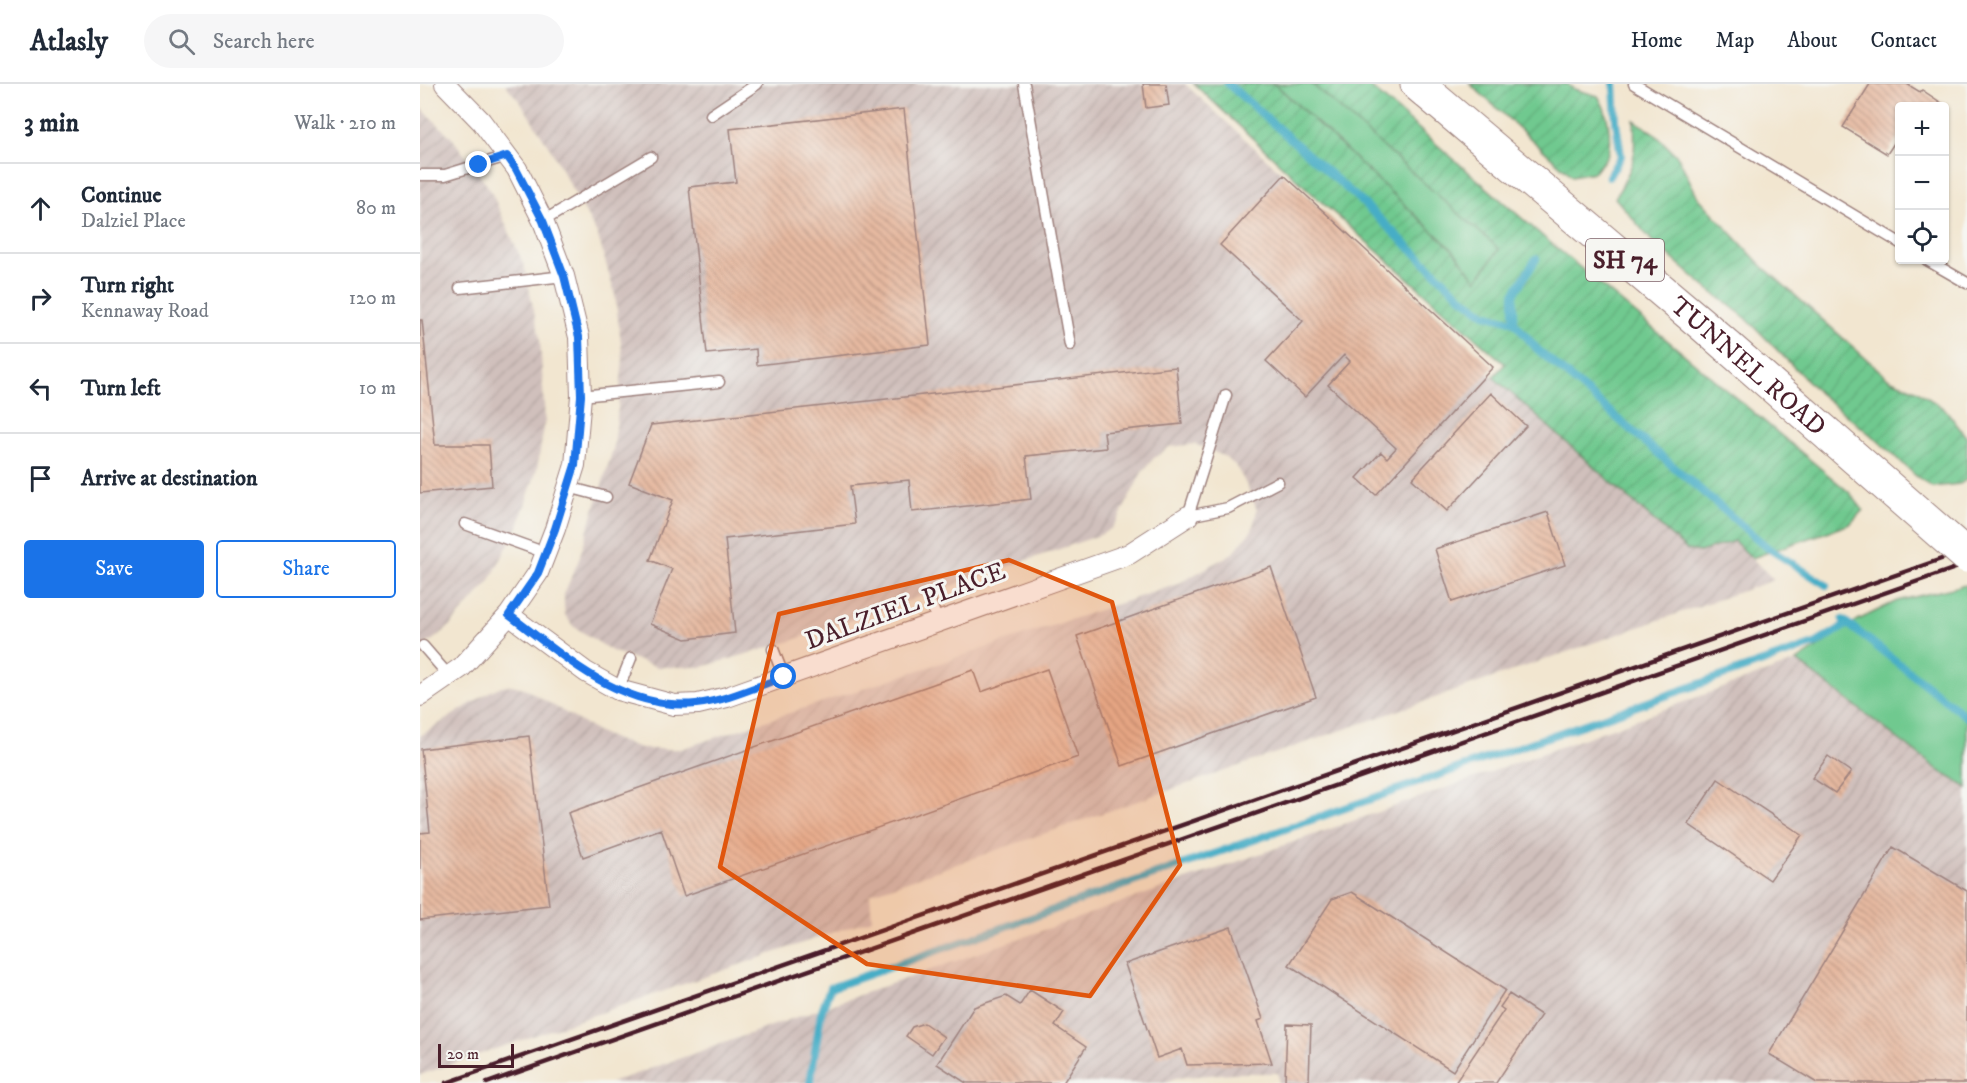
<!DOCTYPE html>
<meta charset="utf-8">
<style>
:root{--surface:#fff;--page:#f6f6f7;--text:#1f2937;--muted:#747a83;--line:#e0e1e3;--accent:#1a73e8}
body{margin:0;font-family:"IM FELL DW Pica",serif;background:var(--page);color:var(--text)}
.controls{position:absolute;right:18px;top:18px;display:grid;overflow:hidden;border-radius:6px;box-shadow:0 2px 4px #0004}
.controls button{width:54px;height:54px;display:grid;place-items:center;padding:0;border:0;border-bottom:2px solid var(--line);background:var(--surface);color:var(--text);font:30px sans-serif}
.scale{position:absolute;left:18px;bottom:15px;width:76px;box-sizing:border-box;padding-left:6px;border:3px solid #4a1f2b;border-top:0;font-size:16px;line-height:21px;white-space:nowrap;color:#4a1f2b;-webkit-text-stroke:4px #f6f6f2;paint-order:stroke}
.stop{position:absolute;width:18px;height:18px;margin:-14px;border:4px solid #1a73e8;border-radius:50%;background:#fff}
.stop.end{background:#1a73e8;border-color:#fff;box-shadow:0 2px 6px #0008}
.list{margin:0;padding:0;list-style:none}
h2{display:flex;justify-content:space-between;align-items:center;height:78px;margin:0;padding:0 24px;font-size:26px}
h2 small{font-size:20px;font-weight:400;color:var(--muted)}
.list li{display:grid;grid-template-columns:39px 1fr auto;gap:18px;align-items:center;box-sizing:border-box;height:90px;padding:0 24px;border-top:2px solid var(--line)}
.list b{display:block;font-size:22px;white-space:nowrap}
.list p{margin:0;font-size:20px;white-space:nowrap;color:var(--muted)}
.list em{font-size:20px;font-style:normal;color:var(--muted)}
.actions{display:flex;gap:12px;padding:18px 24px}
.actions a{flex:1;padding:14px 0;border:2px solid var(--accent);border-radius:6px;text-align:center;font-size:21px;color:var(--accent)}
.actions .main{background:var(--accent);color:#fff}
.icon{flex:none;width:33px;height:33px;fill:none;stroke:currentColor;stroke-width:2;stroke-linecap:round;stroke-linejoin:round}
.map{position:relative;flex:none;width:1547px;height:999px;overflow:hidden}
header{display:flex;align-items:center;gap:36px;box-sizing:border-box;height:84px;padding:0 30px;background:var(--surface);border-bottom:2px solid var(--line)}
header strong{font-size:28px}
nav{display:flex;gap:33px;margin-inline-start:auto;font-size:21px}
.search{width:420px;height:54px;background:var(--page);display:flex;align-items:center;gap:15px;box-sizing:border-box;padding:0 21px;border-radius:33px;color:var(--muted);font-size:22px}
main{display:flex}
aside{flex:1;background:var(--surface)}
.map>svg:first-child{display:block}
.industrial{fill:url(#industrial-furrows)}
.grass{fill:#70c98f;stroke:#5d745d;stroke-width:1.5}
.garden{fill:url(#garden-furrows);stroke:#5d745d;stroke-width:1.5}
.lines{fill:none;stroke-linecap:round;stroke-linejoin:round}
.stream{stroke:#47adc6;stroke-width:8}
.building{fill:url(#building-back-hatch)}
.lane-casing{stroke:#9e827e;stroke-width:13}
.street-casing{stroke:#9e827e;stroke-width:22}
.highway-casing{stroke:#9e827e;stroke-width:35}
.lane{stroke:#fff;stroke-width:10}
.street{stroke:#fff;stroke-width:20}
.highway{stroke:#fff;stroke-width:33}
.rail{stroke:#4a1f2b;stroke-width:4.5}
.highway-bridge-casing{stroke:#9e827e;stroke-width:35;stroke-linecap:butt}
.highway-bridge{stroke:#fff;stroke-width:33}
.route{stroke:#1a73e8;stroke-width:8}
.marked{fill:#e0560e;fill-opacity:0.2;stroke:#e0560e;stroke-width:4.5;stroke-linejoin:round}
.labels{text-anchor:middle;stroke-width:6;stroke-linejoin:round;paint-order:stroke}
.shield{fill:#f6f6f2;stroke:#7e6067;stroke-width:1.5}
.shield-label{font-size:24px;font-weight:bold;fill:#4a1f2b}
.street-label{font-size:26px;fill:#4a1f2b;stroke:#f6f6f2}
</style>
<header>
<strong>Atlasly</strong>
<div class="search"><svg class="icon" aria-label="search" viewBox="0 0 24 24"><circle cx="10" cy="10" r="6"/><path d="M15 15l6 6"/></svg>Search here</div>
<nav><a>Home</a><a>Map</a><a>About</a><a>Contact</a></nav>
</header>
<main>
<aside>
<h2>3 min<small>Walk · 210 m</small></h2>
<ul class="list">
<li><svg class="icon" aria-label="ahead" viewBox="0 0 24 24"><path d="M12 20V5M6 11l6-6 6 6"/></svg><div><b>Continue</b><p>Dalziel Place</p></div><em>80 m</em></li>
<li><svg class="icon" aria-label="right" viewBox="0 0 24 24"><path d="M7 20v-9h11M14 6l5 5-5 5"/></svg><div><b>Turn right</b><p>Kennaway Road</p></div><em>120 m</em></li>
<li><svg class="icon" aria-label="left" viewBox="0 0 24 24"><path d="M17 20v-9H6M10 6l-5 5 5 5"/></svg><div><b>Turn left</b></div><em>10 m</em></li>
<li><svg class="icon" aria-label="arrive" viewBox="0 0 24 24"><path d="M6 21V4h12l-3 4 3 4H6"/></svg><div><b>Arrive at destination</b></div></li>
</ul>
<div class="actions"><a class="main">Save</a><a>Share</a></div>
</aside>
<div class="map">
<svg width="1547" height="999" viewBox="0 0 1547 999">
<defs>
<pattern id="industrial-furrows" width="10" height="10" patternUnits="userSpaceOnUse" patternTransform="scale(1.5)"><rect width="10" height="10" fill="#d0c0bc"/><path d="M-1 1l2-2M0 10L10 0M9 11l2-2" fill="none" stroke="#b4a5a2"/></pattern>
<pattern id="garden-furrows" width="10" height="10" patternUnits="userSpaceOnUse" patternTransform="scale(1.5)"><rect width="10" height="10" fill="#70c98f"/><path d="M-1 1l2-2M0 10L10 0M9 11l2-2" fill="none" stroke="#62ac7c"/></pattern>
<pattern id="building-back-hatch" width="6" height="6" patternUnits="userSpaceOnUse" patternTransform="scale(1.5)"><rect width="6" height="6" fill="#e6b9a0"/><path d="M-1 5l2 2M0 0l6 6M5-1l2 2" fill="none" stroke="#bc9683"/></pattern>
</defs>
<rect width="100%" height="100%" fill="#f6f6f2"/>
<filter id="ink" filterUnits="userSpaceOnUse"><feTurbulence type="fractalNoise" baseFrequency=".0167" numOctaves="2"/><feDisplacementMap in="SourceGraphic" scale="12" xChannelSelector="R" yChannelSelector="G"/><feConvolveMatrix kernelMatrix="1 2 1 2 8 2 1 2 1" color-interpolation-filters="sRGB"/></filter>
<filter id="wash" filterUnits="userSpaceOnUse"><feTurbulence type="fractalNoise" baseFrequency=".008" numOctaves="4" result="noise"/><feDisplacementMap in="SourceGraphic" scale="24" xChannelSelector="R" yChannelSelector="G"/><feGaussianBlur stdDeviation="1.35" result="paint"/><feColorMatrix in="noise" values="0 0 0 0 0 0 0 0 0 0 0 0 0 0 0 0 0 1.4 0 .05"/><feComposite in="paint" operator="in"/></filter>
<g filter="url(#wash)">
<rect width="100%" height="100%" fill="#f2e6d0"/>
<path class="industrial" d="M85,0H765L1073,283L1068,289L1073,293L1267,466L1280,468L1314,457L1354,496L450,810L452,835L0,991V652L71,607L82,602L92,601L104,604L174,646L196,656L224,665H261L758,500L813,469L832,446L837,426L824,396L815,381L803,372L775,360L749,363L734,374L722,388L699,434L692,444L680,451L368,558L282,583H237L192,567L153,542L145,531L144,521V510L158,478L194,362L203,275L195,211L178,152L131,66L101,19Z
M0,23L32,54L70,105L104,181L120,255L125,337L117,385L98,442L69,498L27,545L0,565Z
M1377,577L1521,688L1547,704V999H859L858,989H812L755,994L746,999H190L1046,697Z"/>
<path class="grass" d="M855,0H892L1080,165L1056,197L921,61Z
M1545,501L1547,502V704L1521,688L1377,577L1438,536L1477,517Z"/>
<path class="garden" d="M774,0H855L1033,166L1057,196L1079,165L892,0H947L1126,155L1430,409L1443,426L1430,440L1332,474L1314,457L1280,468L1267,466L1073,293L1085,280L898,115Z
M1050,0H1147L1154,5L1178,12C1188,27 1192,51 1188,69C1186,76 1178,83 1174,88L1152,92Z
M1214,36L1234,49L1258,73L1278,113L1340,180L1469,295L1496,306L1526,326L1547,354V395L1540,400L1512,403L1496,392L1457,356L1399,309L1326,234L1284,202L1232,157L1195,114C1215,79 1216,76 1214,36Z"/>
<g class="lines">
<path class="stream" d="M808,0L942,118L1040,212L1065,230L1094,238
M1189,92L1201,72L1196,38L1194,0
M1116,175L1094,210V238L1117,265L1348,464L1406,501
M1423,536L1547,633
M390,999L401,929L410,904L1397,559L1428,540"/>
</g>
<g id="blocks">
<path class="building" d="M723,0H746L749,21L726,24Z
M1450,0H1487L1500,8L1502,6L1523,20L1522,22H1480V50L1467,70L1423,43Z
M484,25L510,261L337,281L336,265L287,270L269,103L316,98L310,45Z
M864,91L1073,283L956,411L937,394L961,368L967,374L976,364L908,301L930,277L924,271L885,313L846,277L883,237L800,161Z
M0,236H2L15,361H69L72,402L0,409Z
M756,283L762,340L684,348L686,364L606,372L611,415L492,428L489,396L430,402L435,440L305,455L315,549L266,555L230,540L252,485L230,476L253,416L209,399L231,341Z
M1071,309L1106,342L1027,427L992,395Z
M1128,428L1145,481L1032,518L1015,465Z
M851,483L896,613L702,682L657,552Z
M627,585L658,673L264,812L241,745L163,773L148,729L553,586L561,608Z
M109,652L129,821L0,836V749L10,748L1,665Z
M1408,672L1431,688L1415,709L1392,694Z
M1298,695L1382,751L1350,796L1268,740Z
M1473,763L1547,807V999H1397L1349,970Z
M932,808L1085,906L1033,987L869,881L912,815Z
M811,843L843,935L838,937L852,979L767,981L762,965L737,974L705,880Z
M610,906L644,928L635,942L666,963L643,999H546L517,980L554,923L586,912L600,921Z
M1089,910L1121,931L1076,999H1035L1084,926L1080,923Z
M504,939L524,953L512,970L486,952L492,943Z
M867,940L891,941L889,997L865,996Z"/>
</g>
</g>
<g filter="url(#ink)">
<use href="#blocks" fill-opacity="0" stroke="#9e827e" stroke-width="1.5"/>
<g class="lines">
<defs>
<path id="lane" d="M604,0L650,261
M1214,0L1480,159
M291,31L337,0
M0,91H25L87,72
M123,137L231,73
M1507,176L1547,199
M40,204L144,192
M806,311L768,432L808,424L858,398
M161,312L299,298
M148,403L186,413
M45,440L126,469
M508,511L518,538
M3,562L29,592
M353,565L364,593
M198,606L211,574"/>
<path id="street" d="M89,531L166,588L198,606L254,621L278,620L307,613L709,470L768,432
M0,612L42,583L89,531L118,489L135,445L155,381L161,312L159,253L144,192L123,137L97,85L61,37L25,0"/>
<g id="highway">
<path id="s1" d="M997,0L1284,242L1411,353"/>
</g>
</defs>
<use href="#lane" class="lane-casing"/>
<use href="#street" class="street-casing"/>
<use href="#highway" class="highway-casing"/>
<use href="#lane" class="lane"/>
<use href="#street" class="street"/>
<use href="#highway" class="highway"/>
<path class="rail" d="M26,999L1547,466
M67,999L1547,480"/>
<defs>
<path id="highway-bridge" d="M1411,353L1547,472"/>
</defs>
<use href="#highway-bridge" class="highway-bridge-casing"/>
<use href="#highway-bridge" class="highway-bridge"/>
</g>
</g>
<g class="lines" filter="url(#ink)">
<path class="route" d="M59,81L87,72L96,85L123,137L144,192L159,253L161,312L155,381L135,445L118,489L89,531C144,572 202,627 276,620C306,617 335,603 364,593"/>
</g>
<path class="marked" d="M589,476L692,518L760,781L670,912L447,880L300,783L359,530Z"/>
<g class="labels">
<rect class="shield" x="1166" y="155" width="78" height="42" rx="4.5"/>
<g class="shield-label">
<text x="1205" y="184">SH 74</text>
</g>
<g class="street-label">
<text dy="9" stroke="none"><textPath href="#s1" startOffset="435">TUNNEL ROAD</textPath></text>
<text transform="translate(485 521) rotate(-20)" y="9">DALZIEL PLACE</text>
</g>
</g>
</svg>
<div class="controls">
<button>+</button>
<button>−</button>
<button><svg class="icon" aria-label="locate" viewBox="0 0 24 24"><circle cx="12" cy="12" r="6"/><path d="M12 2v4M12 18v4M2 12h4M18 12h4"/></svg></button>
</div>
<div class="scale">20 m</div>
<div class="stop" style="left:364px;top:593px"></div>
<div class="stop end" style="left:59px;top:81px"></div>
</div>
</main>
